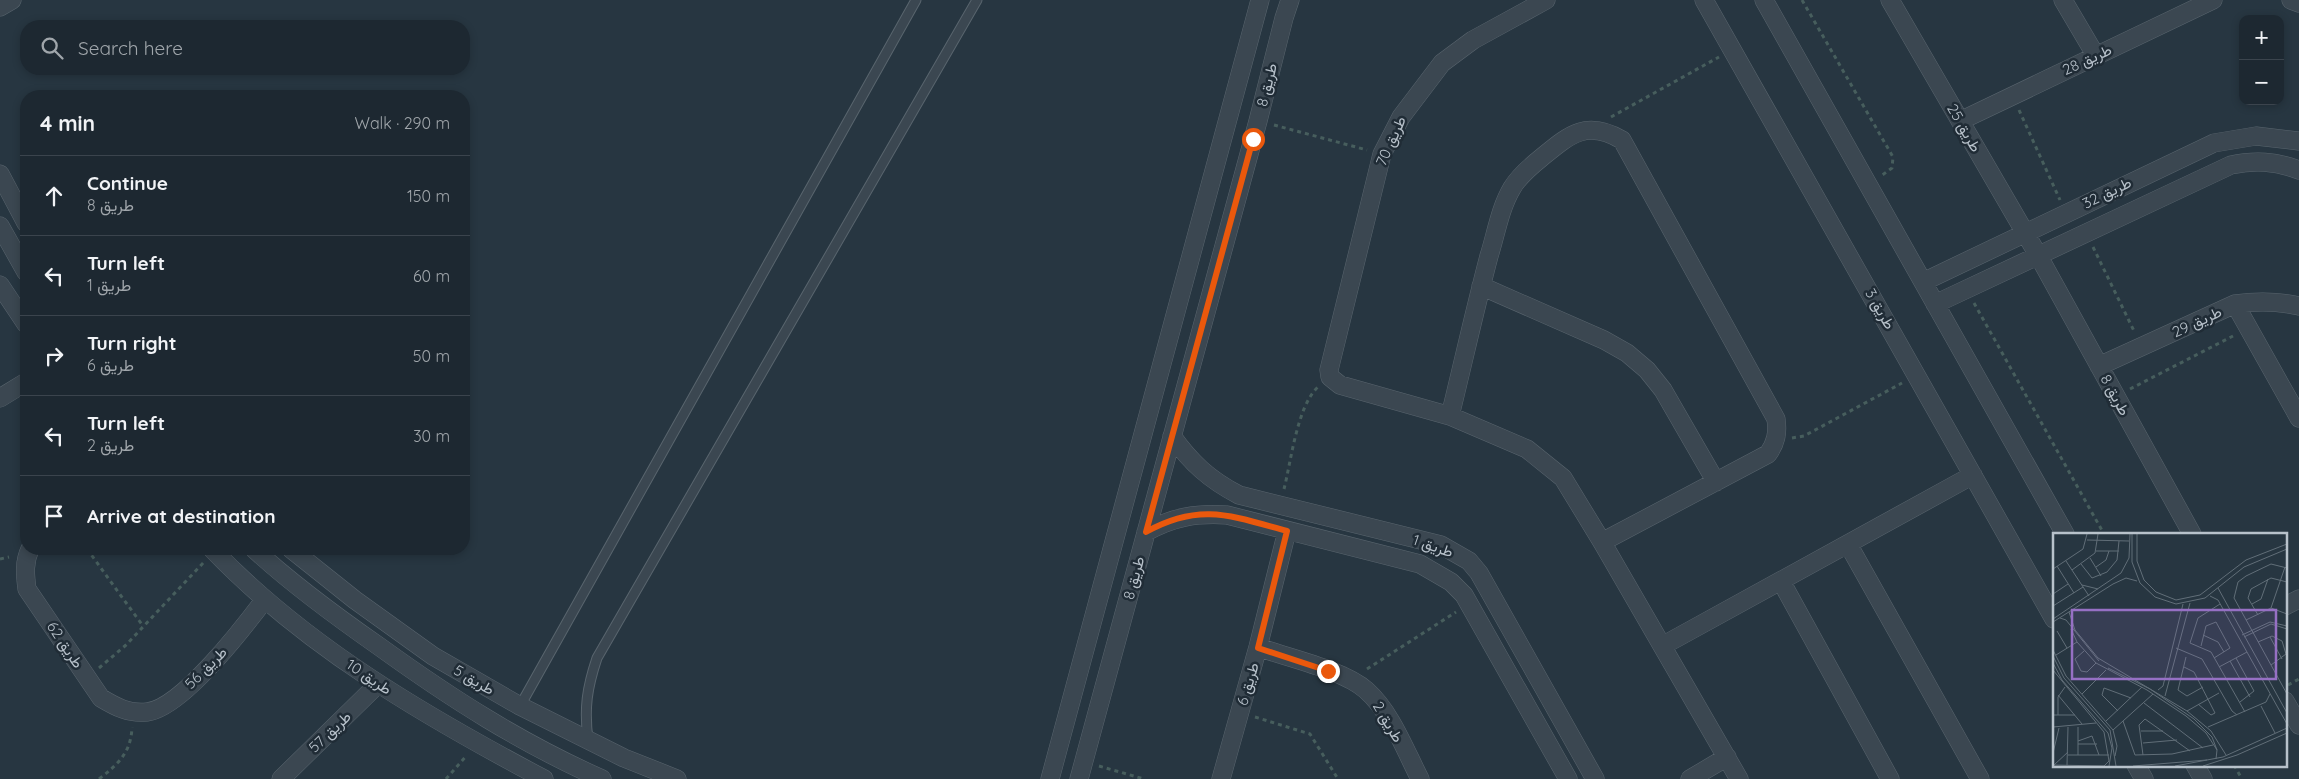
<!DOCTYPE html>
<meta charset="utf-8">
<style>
:root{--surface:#1d2831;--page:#2a343d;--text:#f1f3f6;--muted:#a0a6ab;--line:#3b444d}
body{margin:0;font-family:Quicksand,Vazirmatn,sans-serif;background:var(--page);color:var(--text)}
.controls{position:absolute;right:15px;top:15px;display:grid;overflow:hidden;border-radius:10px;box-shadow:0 2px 8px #0003}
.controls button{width:45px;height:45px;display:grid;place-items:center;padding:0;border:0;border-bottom:1px solid var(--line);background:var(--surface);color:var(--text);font:25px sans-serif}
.stop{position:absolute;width:15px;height:15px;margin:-11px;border:4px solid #ea580c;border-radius:50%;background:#fff}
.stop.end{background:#ea580c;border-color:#fff;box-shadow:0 1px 5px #0008}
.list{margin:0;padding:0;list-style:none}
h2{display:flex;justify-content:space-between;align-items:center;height:65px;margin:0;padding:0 20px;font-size:21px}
h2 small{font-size:16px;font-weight:400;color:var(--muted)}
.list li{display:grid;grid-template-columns:32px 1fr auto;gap:15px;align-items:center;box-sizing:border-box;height:80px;padding:0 20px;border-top:1px solid var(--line)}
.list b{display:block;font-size:19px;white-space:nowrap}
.list p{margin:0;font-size:16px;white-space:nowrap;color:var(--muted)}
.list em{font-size:16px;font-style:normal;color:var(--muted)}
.icon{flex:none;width:28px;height:28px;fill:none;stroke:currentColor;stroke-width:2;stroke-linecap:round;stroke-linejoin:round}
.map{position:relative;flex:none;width:2299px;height:779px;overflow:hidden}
.search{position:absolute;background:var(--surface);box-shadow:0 2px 8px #0003;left:20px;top:20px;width:450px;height:55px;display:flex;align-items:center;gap:12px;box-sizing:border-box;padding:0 18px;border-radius:20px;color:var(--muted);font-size:19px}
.panel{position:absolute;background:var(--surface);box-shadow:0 2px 8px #0003;left:20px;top:90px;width:450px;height:465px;border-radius:20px}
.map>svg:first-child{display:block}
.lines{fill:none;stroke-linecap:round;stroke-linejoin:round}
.service-casing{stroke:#59656e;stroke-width:11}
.minor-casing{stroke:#59656e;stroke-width:19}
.path{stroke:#475e5d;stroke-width:3;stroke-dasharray:4 4;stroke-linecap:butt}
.service{stroke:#3b4751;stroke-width:9}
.minor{stroke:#3b4751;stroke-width:18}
.route{stroke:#ea580c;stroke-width:6}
.labels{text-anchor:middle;stroke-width:5;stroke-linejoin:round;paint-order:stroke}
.street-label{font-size:15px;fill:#b8c2cb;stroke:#202c36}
.inset-road{fill:none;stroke:#616e78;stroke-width:1}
.view{fill:#9670c4;fill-opacity:0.15;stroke:#9670c4;stroke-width:2.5}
.inset-edge{fill:none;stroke:#b8c2cb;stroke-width:2.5}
</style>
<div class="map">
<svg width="2299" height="779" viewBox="0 0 2299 779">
<rect width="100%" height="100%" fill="#273641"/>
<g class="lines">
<defs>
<path id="service" d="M520,706L916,0
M588,740C584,708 587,688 597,658L977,0"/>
<path id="minor" d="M1546,0L1473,40L1442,63L1401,117L1382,154L1329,370L1330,377L1340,385L1450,416L1527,449L1563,478L1602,542L1739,779
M1704,0L2054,619
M1764,0L2065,534
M1890,0L2038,255L2192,534
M2063,0L2096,56
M2291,0L2299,3
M0,7L12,0
M1960,121L2213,0
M0,174L26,223
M0,226L26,272
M1923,282L2214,143L2256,136L2299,141
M0,285L26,324
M1481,286L1604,340L1627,353L1647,370L1663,390L1716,482
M1935,304L2231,165C2255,160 2275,161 2299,170
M2235,304L2299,418
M2099,366L2235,304C2258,301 2277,301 2299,306
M0,398L26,382
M1450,416C1463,363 1475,309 1489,256C1496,234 1500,208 1512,188C1519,176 1531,166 1541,158C1569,135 1586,119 1622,140L1776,419C1778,433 1776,443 1768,454L1602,542
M1172,436C1191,463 1210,480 1239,495L1441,545L1469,561L1479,573L1595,779
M1146,532C1173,517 1196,513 1227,515L1420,564L1451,582L1464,595L1568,779
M1848,544L1980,779
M30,549C24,562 25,574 27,589L101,698C116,707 129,714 147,712C182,708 244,627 265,599
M212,549C306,647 425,716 544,779
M254,549C293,585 337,617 380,647C452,699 521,743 602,779
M291,549L355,600L433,656L520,706L624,758L677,779
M1781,581L1890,779
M2285,606L2299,599
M1662,646L1973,475
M1258,647C1288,658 1344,670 1366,690C1391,712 1405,750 1420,779
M2285,701L2299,725
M2136,765L2144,779
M2195,765L2203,779
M281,779L378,684
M1050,779L1260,0
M1079,779L1258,121L1284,18L1290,0
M1221,779L1258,647L1287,531
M1690,779L1727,757"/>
</defs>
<use href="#service" class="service-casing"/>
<use href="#minor" class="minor-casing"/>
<path class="path" d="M1802,0L1893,157L1892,168L1881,176
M2019,110L2060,200
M1611,117L1719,57
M1274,125L1367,150
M2093,247L2135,333
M1974,303L2104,534
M2130,389L2233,336
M1792,438L1804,436L1902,383
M1284,489C1291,462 1297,406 1318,387
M87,549L143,626
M0,559L9,557
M99,668L126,645L204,562
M1367,669L1456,612
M2288,685L2299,679
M1255,717L1310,734L1338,779
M2234,765L2242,779
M1099,766L1144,779
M99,779C118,764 131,753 132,727
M446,779L467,755"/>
<use href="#service" class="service"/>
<use href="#minor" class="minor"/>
</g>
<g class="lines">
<path class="route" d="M1253,139L1146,532C1200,502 1232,516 1287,531L1258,648L1328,671"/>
</g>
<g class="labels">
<g class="street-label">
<text transform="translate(2087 60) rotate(-25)" y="5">طريق 28</text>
<text transform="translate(1267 85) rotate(-76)" y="5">طريق 8</text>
<text transform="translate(1964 128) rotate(60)" y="5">طريق 25</text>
<text transform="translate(1391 141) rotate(-66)" y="5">طريق 70</text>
<text transform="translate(2107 193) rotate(-26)" y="5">طريق 32</text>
<text transform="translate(1880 309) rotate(60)" y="5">طريق 3</text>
<text transform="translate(2197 322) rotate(-25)" y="5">طريق 29</text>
<text transform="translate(2115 395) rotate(61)" y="5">طريق 8</text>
<text transform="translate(1433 546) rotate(19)" y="5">طريق 1</text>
<text transform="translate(1134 578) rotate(-75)" y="5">طريق 8</text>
<text transform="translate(65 645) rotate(56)" y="5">طريق 62</text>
<text transform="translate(206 668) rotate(-45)" y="5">طريق 56</text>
<text transform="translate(369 677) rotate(34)" y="5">طريق 10</text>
<text transform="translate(474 680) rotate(30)" y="5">طريق 5</text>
<text transform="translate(1248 684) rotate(-74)" y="5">طريق 6</text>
<text transform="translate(1388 722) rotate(59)" y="5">طريق 2</text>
<text transform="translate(330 732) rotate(-44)" y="5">طريق 57</text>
</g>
</g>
<g transform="translate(2053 533)">
<rect width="234" height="234" fill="#273641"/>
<path class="inset-road" d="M79,1V29L87,50L102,64L123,71L152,65L191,34L234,16M84,1V28L91,47L103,59L123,67L147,62L193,27L234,11M34,7L76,8M43,18H66M37,25L48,43M13,28L36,63M28,31L39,45L54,39L64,27L66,8M4,33L21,60M43,34L53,27L56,18M234,35L218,31L193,43L185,49L181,65L234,161M0,36L30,16L34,1M19,37L42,20L45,1M29,52L45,56M165,55L234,180M0,61L15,51M157,63L165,67L234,191M167,71L145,85L137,110L158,119L192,179M199,71L208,66L215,46M0,73L30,54M218,75L234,81M16,79L22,97L45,125L134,178L158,198L173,222M205,82L195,65L198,56L218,45L234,49M7,85L13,87L46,128M0,86L68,40L76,25L77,1M193,87L218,75L232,34M0,89L60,51L73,45L84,48M18,96L24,109L43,130L94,157L133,183L153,200L164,217M4,98L14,115M150,102L165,109L171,119M189,102L217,89L234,93M191,104L218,91L234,96M217,104L229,126M205,109L219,103L229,108L233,121L218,132M148,113L153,93L163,89L177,115L161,125M123,115L149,126L179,178L184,182M0,117L13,143L60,197L64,213L62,223M31,118L22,126L28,138L34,139L43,130M3,122L24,109M0,123L11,145L57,197L63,233M133,124L125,157L134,163L150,154M183,125L201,158L187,169M177,128L197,164M0,130L9,147L55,200L59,215L56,233M131,134L141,139L162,180L158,182L145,171M166,134L194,119M55,135L97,156L141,186L159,204L164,217L163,226M0,137L51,199L56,228L51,233L0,232M105,157L110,153L130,71M29,161L53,137M5,162L29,191M112,163L137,70M91,170L150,215M208,173L222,200M65,178L49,162L51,155L78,165M134,178L166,160M0,182H22M5,182V164L12,154M53,188L89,154M70,188L82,222L119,221L160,212M0,194L43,190M155,194L213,169L217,161M60,197L100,161M88,198H110M25,208L39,203L46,222M90,210L124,207M25,211H44M0,220L6,195M15,222H56M25,222V194M90,222L86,192L92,186L137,218M1,232L15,219M14,232L15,194M80,233L154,227M122,233L170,224L234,195M150,233L184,222L234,200"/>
<path class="view" d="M19,77H223V146H19Z"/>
<rect width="234" height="234" class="inset-edge"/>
</g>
</svg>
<div class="controls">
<button>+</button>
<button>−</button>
</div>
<div class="stop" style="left:1253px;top:139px"></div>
<div class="stop end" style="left:1328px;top:671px"></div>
<div class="search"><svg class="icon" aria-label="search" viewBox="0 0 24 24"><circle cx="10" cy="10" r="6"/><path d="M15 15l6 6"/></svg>Search here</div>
<section class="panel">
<h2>4 min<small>Walk · 290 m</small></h2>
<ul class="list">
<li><svg class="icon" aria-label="ahead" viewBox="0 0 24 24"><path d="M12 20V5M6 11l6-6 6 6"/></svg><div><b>Continue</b><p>طريق 8</p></div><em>150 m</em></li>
<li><svg class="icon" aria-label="left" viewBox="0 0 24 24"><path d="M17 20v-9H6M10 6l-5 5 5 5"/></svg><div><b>Turn left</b><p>طريق 1</p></div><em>60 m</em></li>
<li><svg class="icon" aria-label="right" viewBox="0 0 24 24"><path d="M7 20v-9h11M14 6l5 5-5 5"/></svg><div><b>Turn right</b><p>طريق 6</p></div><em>50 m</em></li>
<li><svg class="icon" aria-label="left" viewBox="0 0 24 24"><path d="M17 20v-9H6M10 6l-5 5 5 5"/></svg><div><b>Turn left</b><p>طريق 2</p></div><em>30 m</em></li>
<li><svg class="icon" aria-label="arrive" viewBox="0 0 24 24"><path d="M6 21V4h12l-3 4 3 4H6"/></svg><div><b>Arrive at destination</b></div></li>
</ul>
</section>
</div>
